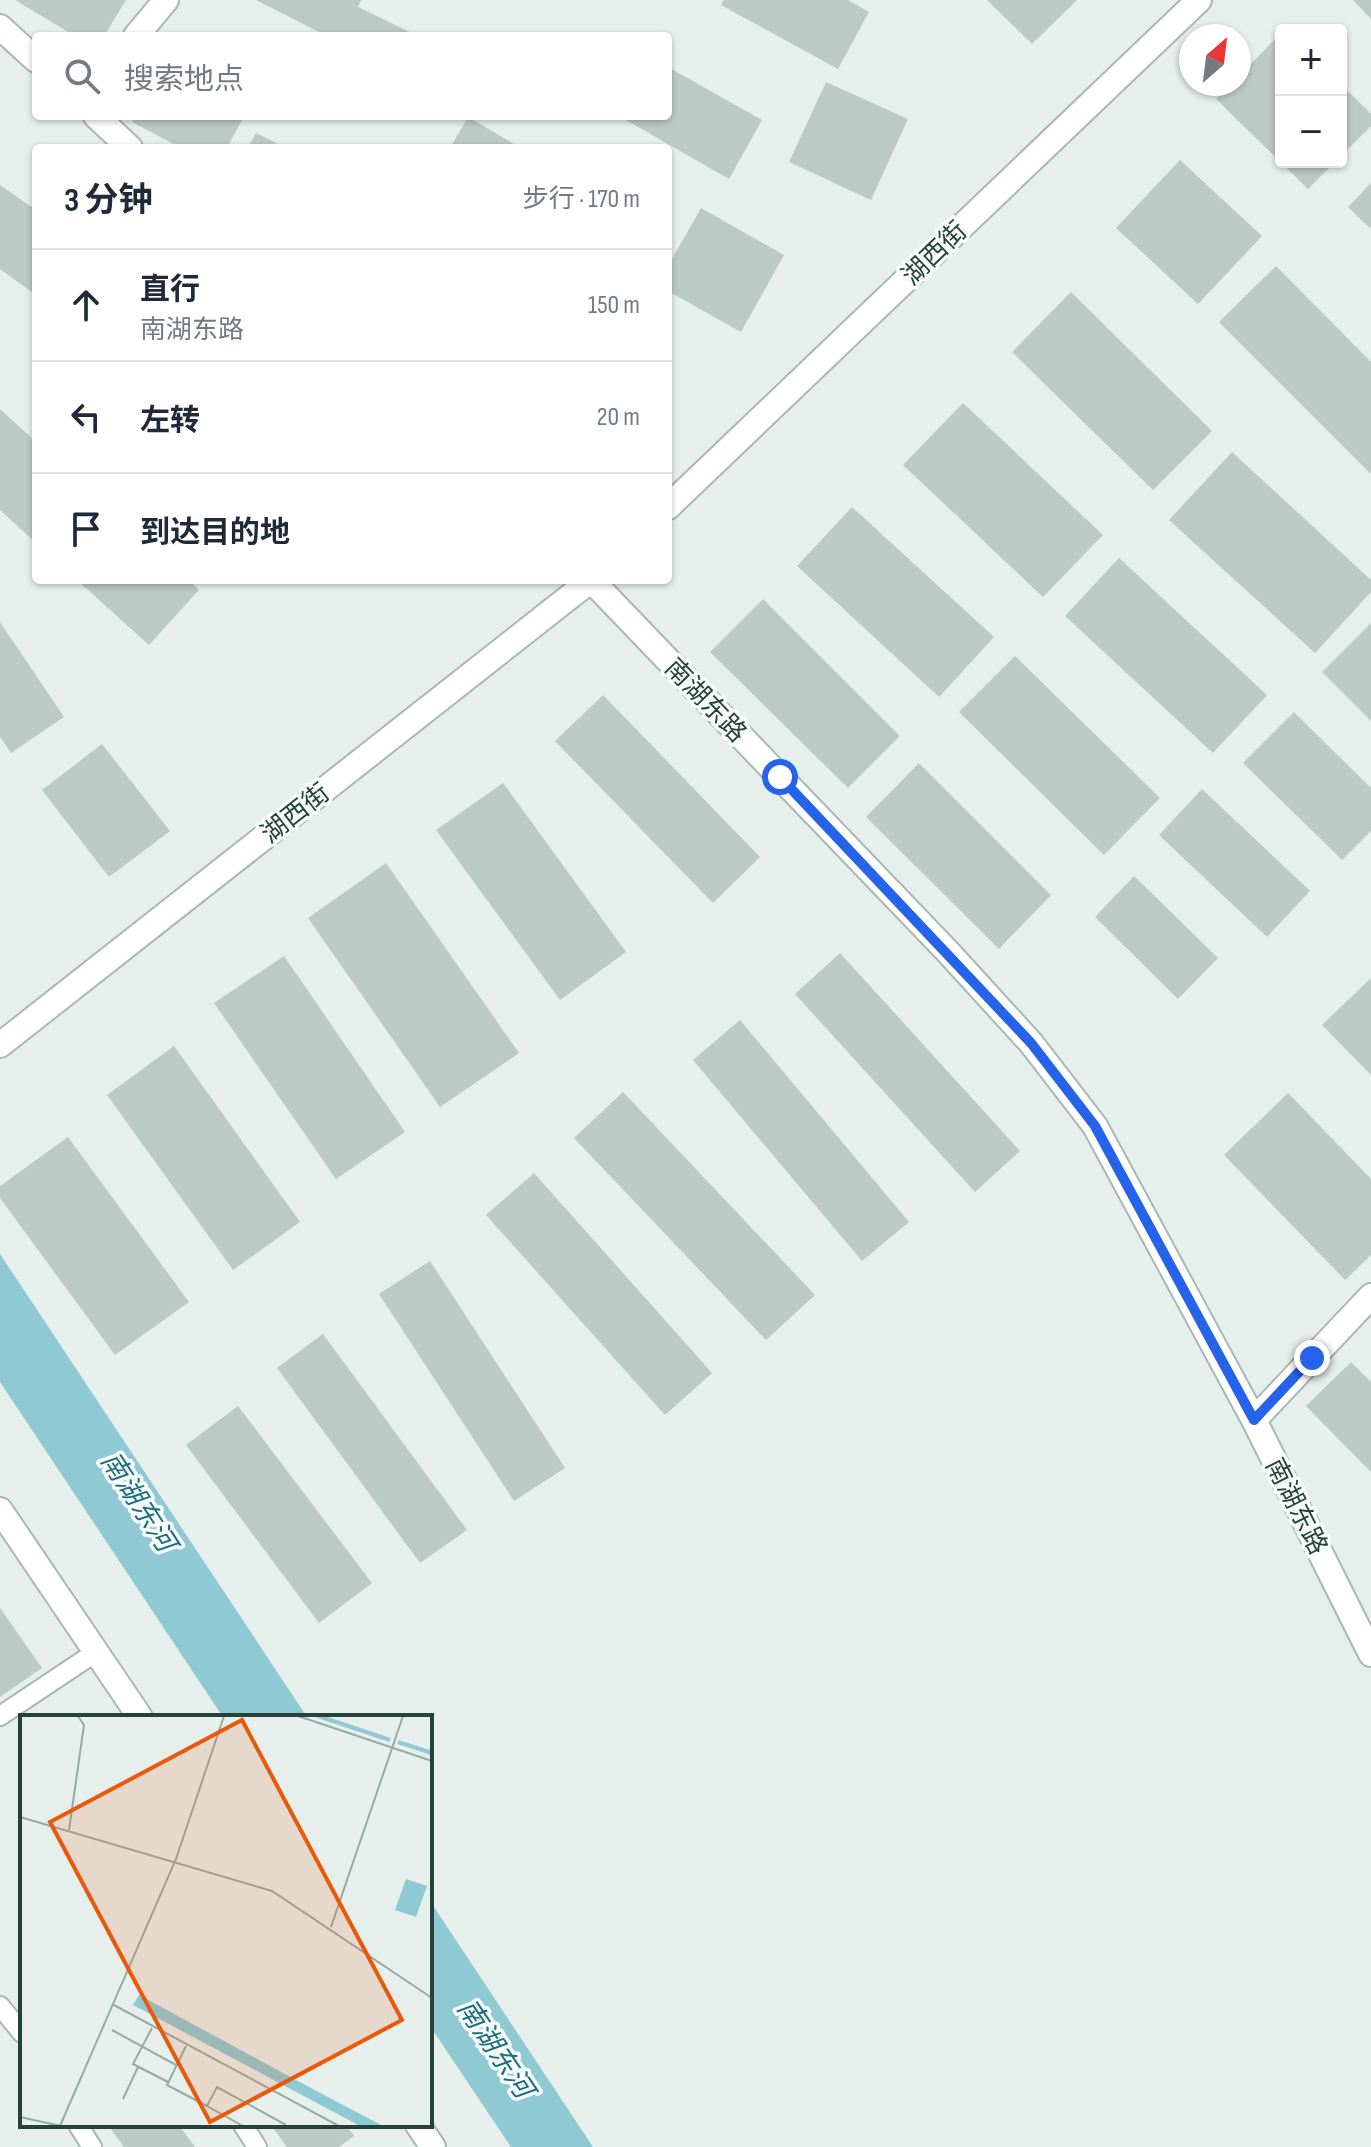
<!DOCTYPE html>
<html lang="zh">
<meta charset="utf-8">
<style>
:root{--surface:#fff;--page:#f2f2f3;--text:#1f2937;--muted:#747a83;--line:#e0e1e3}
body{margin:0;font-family:"Sofia Sans Condensed","Noto Sans SC",sans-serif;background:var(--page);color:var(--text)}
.controls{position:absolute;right:24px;top:24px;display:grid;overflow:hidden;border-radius:8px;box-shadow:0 2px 6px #0004}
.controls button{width:72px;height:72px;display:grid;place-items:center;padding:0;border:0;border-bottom:2px solid var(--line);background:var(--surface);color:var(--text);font:40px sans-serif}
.compass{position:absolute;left:1179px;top:24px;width:72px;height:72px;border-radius:50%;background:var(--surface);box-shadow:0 2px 6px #0004;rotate:28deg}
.stop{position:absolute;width:24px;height:24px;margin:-18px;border:6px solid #2563eb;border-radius:50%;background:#fff}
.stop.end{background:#2563eb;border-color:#fff;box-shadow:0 2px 8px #0008}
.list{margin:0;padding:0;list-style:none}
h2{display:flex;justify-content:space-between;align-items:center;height:104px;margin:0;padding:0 32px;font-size:34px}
h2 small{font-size:26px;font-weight:400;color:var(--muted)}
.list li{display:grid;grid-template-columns:52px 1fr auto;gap:24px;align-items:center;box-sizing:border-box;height:112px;padding:0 32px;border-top:2px solid var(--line)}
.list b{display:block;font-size:30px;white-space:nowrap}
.list p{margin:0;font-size:26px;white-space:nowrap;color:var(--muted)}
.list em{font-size:26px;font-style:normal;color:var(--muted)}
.icon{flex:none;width:44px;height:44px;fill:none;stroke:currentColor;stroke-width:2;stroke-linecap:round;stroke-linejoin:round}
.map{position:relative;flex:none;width:1371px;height:2147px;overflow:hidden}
.search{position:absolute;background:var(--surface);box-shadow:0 2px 6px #0004;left:32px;top:32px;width:640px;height:88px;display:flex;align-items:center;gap:20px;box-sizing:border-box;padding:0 28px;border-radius:8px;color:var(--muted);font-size:30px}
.panel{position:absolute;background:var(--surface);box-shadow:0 2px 6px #0004;left:32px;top:144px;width:640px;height:440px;border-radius:8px}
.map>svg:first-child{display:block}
.water{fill:#8ec9d4}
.building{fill:#bbcac4}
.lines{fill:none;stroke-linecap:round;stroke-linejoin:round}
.service-casing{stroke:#a8b8b2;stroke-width:22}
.minor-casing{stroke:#a8b8b2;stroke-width:28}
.tertiary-casing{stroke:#a8b8b2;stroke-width:28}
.service{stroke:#fff;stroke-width:18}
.minor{stroke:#fff;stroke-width:24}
.tertiary{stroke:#fff;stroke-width:24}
.route{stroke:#2563eb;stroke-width:10}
.labels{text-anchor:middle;stroke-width:7;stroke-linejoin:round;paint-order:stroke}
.street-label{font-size:26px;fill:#24423a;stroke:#f7fbf9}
.water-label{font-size:28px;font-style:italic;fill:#1c6f80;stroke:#f7fbf9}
.inset-river{fill:none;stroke:#8ec9d4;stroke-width:4}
.inset-road{fill:none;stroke:#98aaa4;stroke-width:2}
.view{fill:#e8590c;fill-opacity:0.15;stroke:#e8590c;stroke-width:4}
.inset-edge{fill:none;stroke:#24423a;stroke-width:4}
</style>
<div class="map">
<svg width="1371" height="2147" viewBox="0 0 1371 2147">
<rect width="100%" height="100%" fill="#e6efeb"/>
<path class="water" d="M0,1254L307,1717H223L0,1382Z
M430,1901L593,2147H511L430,2026Z"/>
<path class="building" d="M15,0H126L104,36H75Z
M256,0H361L358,7L418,36H327Z
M724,0H848L869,12L838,69L721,5Z
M987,0H1077L1032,44Z
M1353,0H1371V19Z
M1281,33V162H1335L1308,189L1216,99L1231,84H1239V76Z
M668,67L762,120L729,179L619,116H668Z
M826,82L908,119L871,200L789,162Z
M1341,84L1371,114V126L1341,156Z
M135,116H244L227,148H181L132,122Z
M468,117L521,148H450Z
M256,133L286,148H248Z
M1180,160L1262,236L1198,304L1116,228Z
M1371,183V229L1348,207Z
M0,185L36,210V295L0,269Z
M701,208L784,255L741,332L668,291V266Z
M1276,266L1371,362V474L1219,322Z
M1071,292L1212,431L1153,490L1012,352Z
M963,403L1103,535L1043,597L903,465Z
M0,409L36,442V543L0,510Z
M1232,452L1371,580V592L1315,653L1169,520Z
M852,507L994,637L939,697L797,566Z
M1119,558L1267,695L1213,753L1065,616Z
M77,580H188L199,590L149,645Z
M763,599L900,736L848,788L710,652Z
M0,622L64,717L11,753L0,737Z
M1371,623V721L1322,672Z
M1015,656L1160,798L1104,855L959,712Z
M603,695L760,857L713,903L555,741Z
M1294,712L1371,788V831L1342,860L1243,763Z
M102,744L170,831L109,877L42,790Z
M919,763L1051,895L999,949L866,817Z
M503,783L626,952L560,1000L436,830Z
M1202,789L1310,891L1267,937L1159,835Z
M386,863L519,1053L440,1107L308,918Z
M1134,876L1218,958L1178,999L1095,917Z
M840,953L1020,1151L975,1192L795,994Z
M284,956L405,1132L336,1179L214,1003Z
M1371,978V1075L1322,1025Z
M740,1020L909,1222L862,1261L693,1060Z
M174,1046L300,1222L233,1270L107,1095Z
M623,1092L815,1295L766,1340L574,1138Z
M1288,1093L1371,1179V1255L1345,1280L1224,1155Z
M68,1137L189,1302L115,1355L0,1198V1186Z
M534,1173L712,1373L665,1415L486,1215Z
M430,1261L565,1468L514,1501L379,1294Z
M323,1334L467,1530L420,1563L277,1368Z
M1351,1362L1371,1382V1472L1306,1406Z
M238,1406L372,1583L319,1623L186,1445Z
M0,1608L42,1668L0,1697Z
M108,2125H179L195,2147H124Z
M271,2125H346L354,2136L339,2147H287Z"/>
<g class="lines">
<defs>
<path id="service" d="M0,1716L96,1652
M0,2006L22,2033
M78,2125L92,2147
M243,2125L257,2147"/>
<path id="minor" d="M136,36L166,0"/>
<path id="tertiary" d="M0,27L36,60
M96,116L130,148
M668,507L1199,0
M591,580L948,952L1031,1043L1095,1126L1254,1420L1371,1654
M0,1045L591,580
M1254,1420L1371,1296
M0,1510L140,1717
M418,2125L433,2147"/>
</defs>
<use href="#service" class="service-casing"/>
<use href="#minor" class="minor-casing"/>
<use href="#tertiary" class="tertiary-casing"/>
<use href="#service" class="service"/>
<use href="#minor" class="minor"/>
<use href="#tertiary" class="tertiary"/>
</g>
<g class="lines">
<path class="route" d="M780,777L1031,1043L1095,1126L1254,1420L1312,1358"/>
</g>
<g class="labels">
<g class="street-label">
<text transform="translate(934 253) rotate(-44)" y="9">湖西街</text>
<text transform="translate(706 700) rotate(46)" y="9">南湖东路</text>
<text transform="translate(295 813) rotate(-38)" y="9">湖西街</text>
<text transform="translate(1297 1506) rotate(63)" y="9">南湖东路</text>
</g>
<g class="water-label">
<text transform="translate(139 1501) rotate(57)" y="10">南湖东河</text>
<text transform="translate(496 2048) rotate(56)" y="10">南湖东河</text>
</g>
</g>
<g transform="translate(20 1715)">
<rect width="412" height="412" fill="#e6efeb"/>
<path d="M386,164L407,171L396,202L375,195ZM119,280L289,372L363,411H340L113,290Z" fill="#8ec9d4"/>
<path class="inset-river" d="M298,1L370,25M378,27L412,38"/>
<path class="inset-road" d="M278,1L412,46M0,102L252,176L412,283M49,115L64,10L58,1M311,212L383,1M92,289L319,411M132,313L113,349L148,367M92,315L156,350M166,331L147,370L187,391M103,384L118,352M0,402L41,411M40,411L156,144L204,1M223,411L187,391L197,372L266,410"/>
<path class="view" d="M222,5L382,305L190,407L30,107Z"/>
<rect width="412" height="412" class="inset-edge"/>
</g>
</svg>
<div class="controls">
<button>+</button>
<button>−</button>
</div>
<svg class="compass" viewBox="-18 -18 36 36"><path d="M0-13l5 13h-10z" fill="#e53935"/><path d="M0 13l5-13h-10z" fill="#747a83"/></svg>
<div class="stop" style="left:780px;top:777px"></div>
<div class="stop end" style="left:1312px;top:1358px"></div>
<div class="search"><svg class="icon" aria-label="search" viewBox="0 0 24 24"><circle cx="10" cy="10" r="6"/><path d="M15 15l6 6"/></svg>搜索地点</div>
<section class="panel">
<h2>3 分钟<small>步行 · 170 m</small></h2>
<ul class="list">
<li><svg class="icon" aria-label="ahead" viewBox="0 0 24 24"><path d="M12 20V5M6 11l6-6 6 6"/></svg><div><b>直行</b><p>南湖东路</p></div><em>150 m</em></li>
<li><svg class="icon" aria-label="left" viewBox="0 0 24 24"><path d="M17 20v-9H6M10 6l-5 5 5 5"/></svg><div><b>左转</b></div><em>20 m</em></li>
<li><svg class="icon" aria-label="arrive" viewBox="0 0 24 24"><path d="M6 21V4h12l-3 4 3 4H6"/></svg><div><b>到达目的地</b></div></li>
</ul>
</section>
</div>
